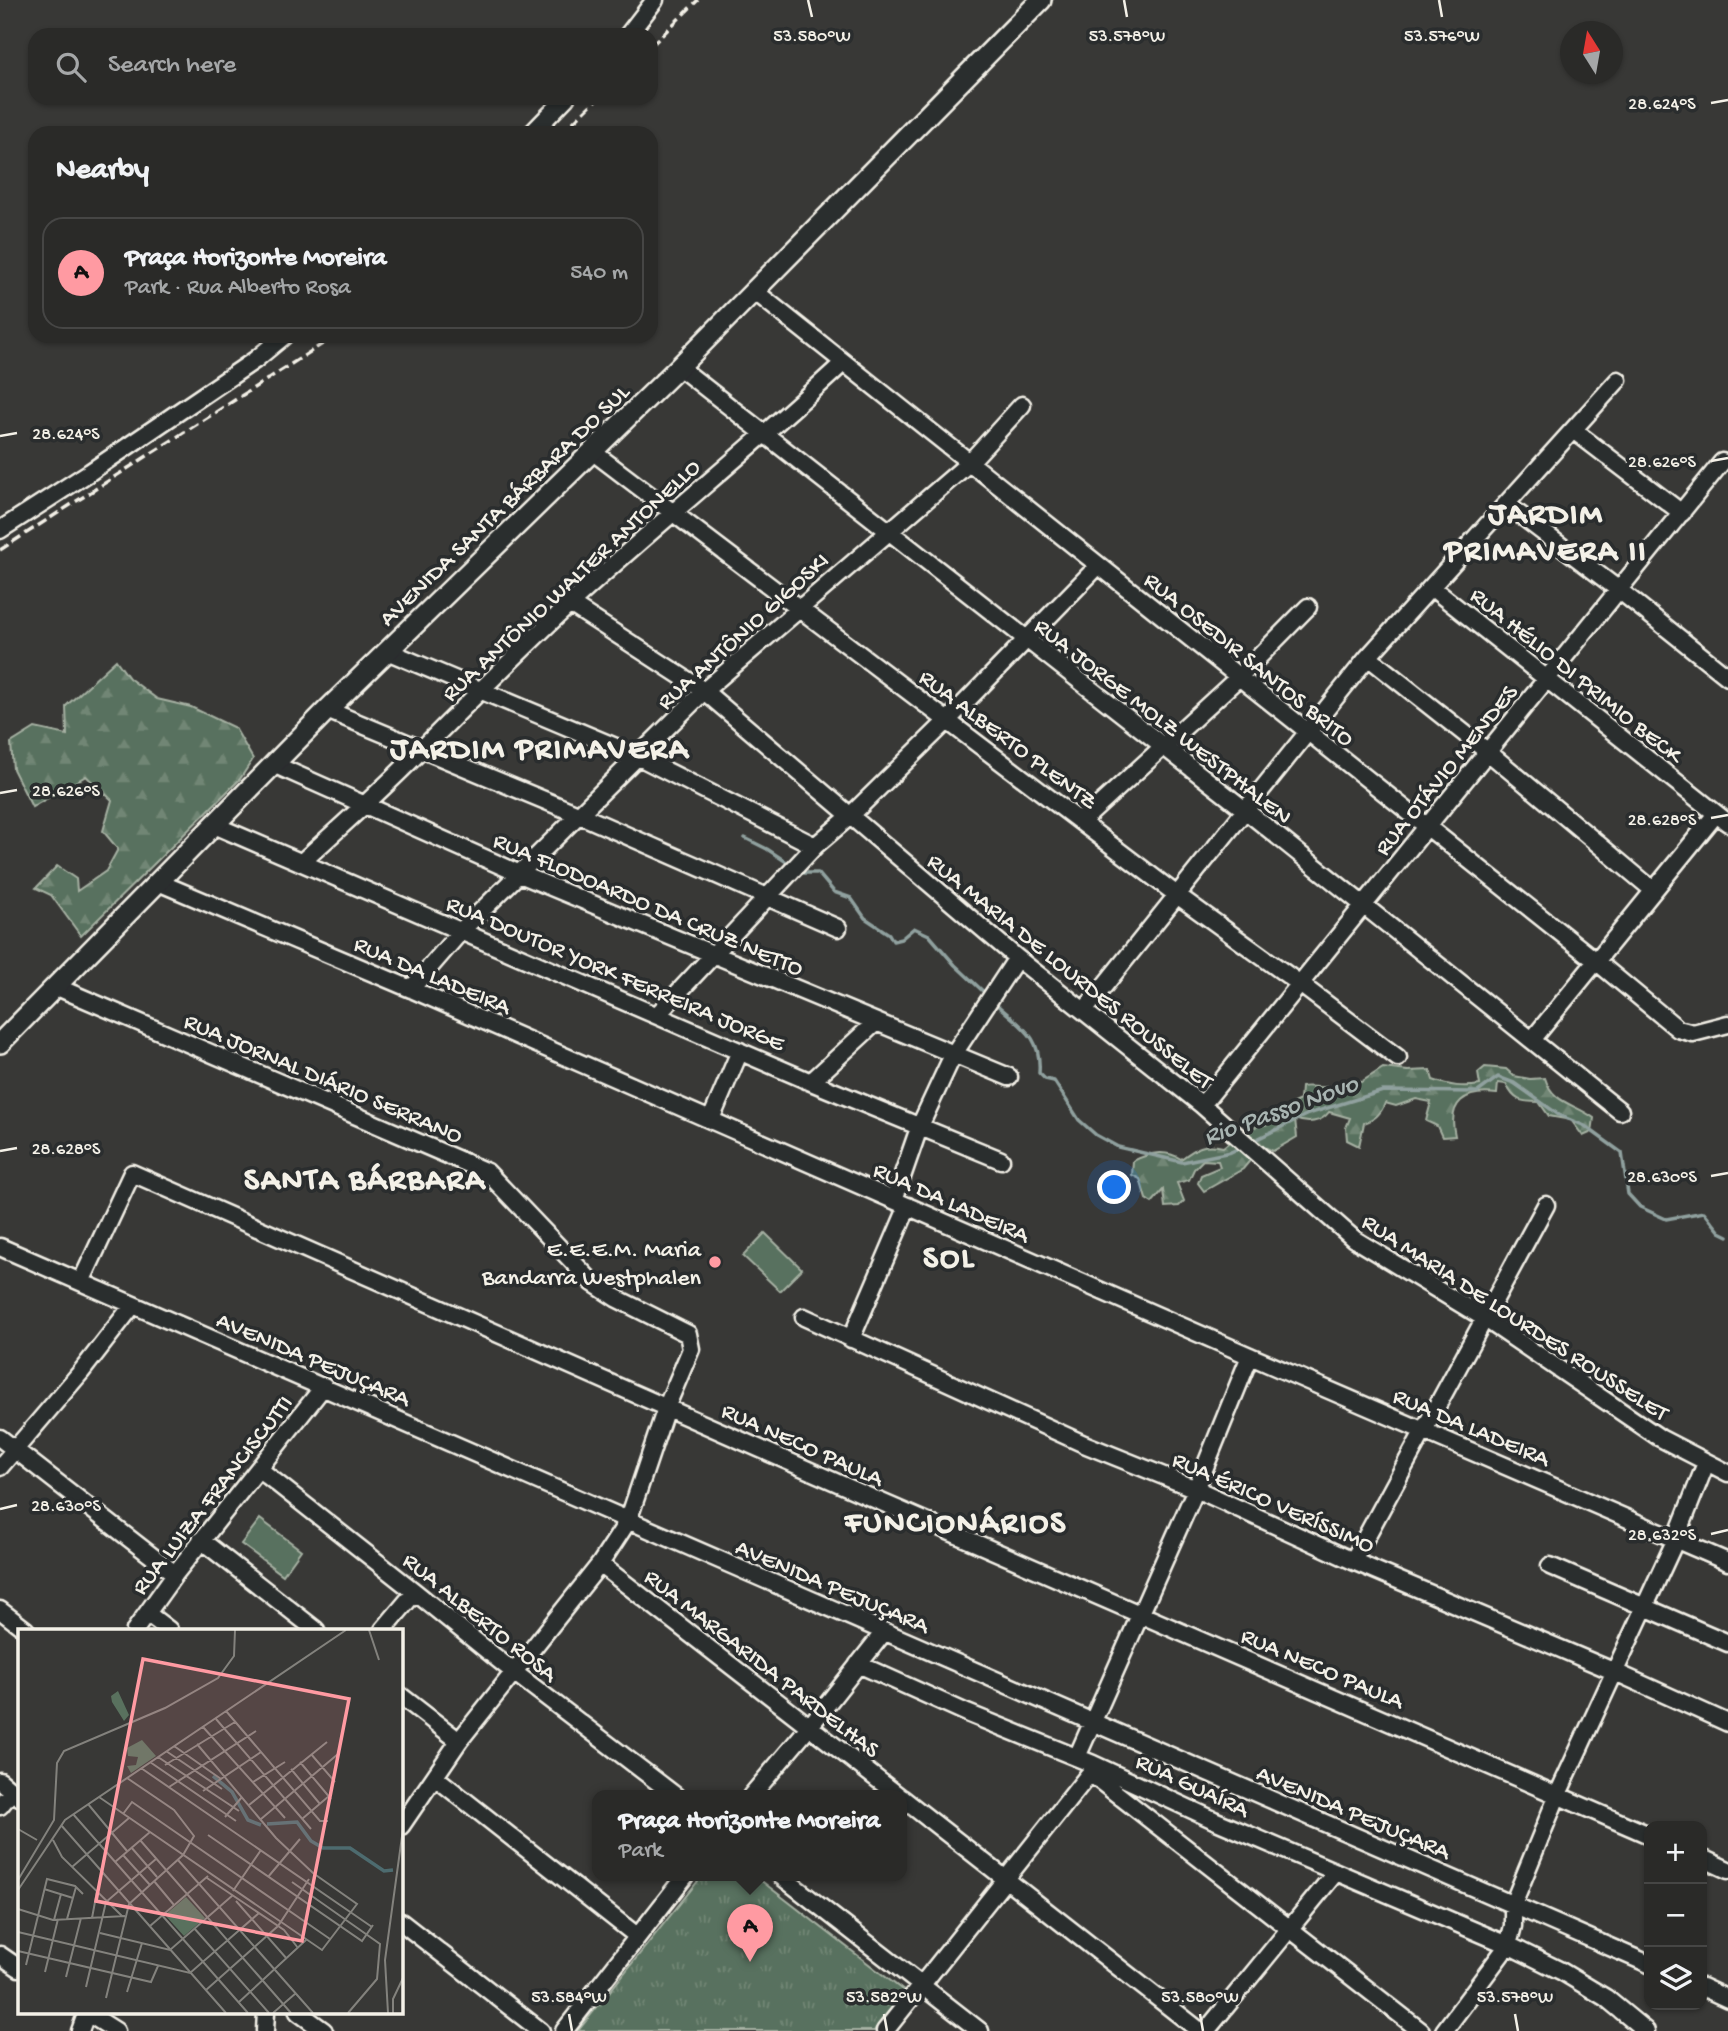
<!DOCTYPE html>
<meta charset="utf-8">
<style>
:root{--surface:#2a2a28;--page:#323230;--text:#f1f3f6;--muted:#a5a7a8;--line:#464645;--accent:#ff9aa2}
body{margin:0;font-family:"Gochi Hand",sans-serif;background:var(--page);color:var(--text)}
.controls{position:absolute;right:21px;bottom:21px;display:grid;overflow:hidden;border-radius:14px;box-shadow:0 2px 5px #0004}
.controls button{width:63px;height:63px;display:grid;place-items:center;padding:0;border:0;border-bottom:2px solid var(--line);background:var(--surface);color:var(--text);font:35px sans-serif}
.compass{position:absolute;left:1560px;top:21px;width:63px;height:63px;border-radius:50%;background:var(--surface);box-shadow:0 2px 5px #0004;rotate:349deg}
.you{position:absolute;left:1115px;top:1188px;width:24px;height:24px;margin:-18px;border:5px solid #fff;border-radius:50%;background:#1a73e8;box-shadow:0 0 0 10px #1a73e833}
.badge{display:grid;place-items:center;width:46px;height:46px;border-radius:50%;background:var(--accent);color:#111;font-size:23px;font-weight:700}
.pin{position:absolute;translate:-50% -58px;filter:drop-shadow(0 2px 4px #0008)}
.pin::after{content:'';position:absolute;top:37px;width:24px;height:21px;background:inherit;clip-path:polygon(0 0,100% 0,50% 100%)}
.popup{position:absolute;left:592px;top:1790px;width:315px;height:91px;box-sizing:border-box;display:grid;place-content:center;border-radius:14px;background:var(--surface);filter:drop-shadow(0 2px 5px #0005);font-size:23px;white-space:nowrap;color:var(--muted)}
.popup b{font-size:26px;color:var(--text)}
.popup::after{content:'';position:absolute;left:50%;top:100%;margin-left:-14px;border:14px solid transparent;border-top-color:var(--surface)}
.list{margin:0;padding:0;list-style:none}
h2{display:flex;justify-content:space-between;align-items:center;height:91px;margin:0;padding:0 28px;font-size:30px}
h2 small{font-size:23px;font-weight:400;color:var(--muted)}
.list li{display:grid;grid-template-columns:46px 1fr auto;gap:21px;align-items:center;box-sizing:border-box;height:112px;margin:0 14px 14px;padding:0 14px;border:2px solid var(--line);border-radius:21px}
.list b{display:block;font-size:26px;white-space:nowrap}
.list p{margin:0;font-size:23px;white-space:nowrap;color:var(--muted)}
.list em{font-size:23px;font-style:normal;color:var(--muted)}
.icon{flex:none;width:38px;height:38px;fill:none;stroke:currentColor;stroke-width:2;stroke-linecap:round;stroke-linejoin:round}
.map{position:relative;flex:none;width:1728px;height:2031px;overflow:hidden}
.search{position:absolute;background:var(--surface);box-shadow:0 2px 5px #0004;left:28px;top:28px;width:630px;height:77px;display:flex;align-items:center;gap:18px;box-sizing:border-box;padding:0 24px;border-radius:21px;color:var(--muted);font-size:26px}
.panel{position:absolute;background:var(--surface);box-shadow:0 2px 5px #0004;left:28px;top:126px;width:630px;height:217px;border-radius:21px}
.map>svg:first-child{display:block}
.forest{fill:url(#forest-firs);stroke:#a6b1a3;stroke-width:2}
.park{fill:url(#park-tufts);stroke:#a6b1a3;stroke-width:2}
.pitch{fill:#59715e;stroke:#a6b1a3;stroke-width:2}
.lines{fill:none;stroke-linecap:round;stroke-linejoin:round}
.stream{stroke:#90a19f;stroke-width:3.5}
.minor-casing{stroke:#f4f1e8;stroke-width:21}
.major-casing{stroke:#f4f1e8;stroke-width:24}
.minor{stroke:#2a2d2e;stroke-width:16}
.major{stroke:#2a2d2e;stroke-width:19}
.rail{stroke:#f4f1e8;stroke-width:3.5;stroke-dasharray:10 5;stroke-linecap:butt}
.ticks{fill:none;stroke:#f4f1e8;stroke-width:2.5}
.poi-dot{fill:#ff9aa2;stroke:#2a2d2e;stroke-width:2.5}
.labels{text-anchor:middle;stroke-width:7;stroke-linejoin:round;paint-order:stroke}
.street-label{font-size:24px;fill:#f4f1e8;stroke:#2a2d2e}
.poi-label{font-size:24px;fill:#f4f1e8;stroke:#2a2d2e;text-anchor:end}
.water-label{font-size:26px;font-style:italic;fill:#a9b5b2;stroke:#2a2d2e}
.district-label{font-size:32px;font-weight:bold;letter-spacing:2px;fill:#f4f1e8;stroke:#2a2d2e}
.inset-river{fill:none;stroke:#4d6b6f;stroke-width:3.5}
.inset-road{fill:none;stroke:#83827d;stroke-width:2}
.view{fill:#ff9aa2;fill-opacity:0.15;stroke:#ff9aa2;stroke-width:3.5}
.inset-edge{fill:none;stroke:#f4f1e8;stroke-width:3.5}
.ticks-label{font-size:18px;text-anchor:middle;fill:#f4f1e8;stroke:#2a2d2e;stroke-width:7;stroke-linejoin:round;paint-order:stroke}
</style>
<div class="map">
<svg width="1728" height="2031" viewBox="0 0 1728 2031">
<defs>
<pattern id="forest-firs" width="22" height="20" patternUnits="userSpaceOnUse" patternTransform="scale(1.75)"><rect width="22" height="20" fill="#59715e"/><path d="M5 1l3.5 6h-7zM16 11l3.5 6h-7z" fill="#718675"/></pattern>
<pattern id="park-tufts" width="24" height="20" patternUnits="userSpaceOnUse" patternTransform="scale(1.75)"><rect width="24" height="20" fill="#59715e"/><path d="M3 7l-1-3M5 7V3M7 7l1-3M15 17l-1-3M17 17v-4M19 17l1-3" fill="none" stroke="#718675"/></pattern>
</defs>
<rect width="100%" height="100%" fill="#383836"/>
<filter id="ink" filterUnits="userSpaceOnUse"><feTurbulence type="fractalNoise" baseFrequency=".0143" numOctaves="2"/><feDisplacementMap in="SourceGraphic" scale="14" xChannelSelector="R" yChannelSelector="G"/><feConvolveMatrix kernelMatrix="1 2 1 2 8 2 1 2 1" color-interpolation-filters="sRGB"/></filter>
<g filter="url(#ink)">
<path class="forest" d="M116,660L129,678L157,699L191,707L235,728L253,759L240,779L81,936L51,895L36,888L57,866L76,879L77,891L106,871L118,849L103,831L112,800L86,776L32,807L13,769L11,743L35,728L67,735L66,706Z
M1485,1067L1506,1069L1514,1076L1530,1079L1545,1078C1553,1104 1574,1103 1594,1118L1592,1132L1583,1136L1571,1120L1549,1116L1539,1102C1521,1102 1514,1101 1506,1084L1498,1083L1497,1094C1465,1090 1447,1102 1455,1136L1442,1137L1437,1126L1426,1121L1431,1102L1416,1099L1396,1106L1385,1103C1381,1114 1375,1120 1364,1123L1359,1146L1347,1140L1346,1128L1350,1118L1329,1112C1321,1123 1307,1124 1295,1119L1297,1137L1273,1151L1262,1146L1243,1169L1204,1191L1198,1183L1201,1175L1220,1167L1218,1161L1203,1160L1194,1169L1189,1180L1177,1183L1184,1201L1179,1206L1165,1207L1163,1190L1152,1203L1146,1199L1140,1179L1132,1175L1133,1161C1149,1153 1165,1149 1181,1159C1197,1147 1203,1143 1223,1147L1235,1138L1240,1130L1268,1124L1289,1105L1300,1100L1301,1087C1309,1085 1317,1088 1325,1087C1339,1086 1347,1079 1361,1082L1383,1068L1408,1071L1430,1070L1433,1080C1450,1086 1463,1088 1480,1085L1478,1073Z"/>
<path class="park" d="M702,1876H755L905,1992L874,2031H578Z"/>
<path class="pitch" d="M765,1233L802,1269L780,1291L743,1256Z
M260,1519L301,1550L283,1575L241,1544Z"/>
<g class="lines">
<path class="stream" d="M745,838L767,849L791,865
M797,870L802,873H818L834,892L851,898L865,918L889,934L893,941L901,939L914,928L929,935L955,965L987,995
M995,1003C1021,1027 1042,1035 1039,1073L1045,1079L1054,1081L1079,1120L1096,1135L1118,1147L1182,1162L1231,1152L1241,1147
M1251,1142L1308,1114L1383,1091L1478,1092L1498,1077L1514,1083L1559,1115L1585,1126L1622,1153L1628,1194L1640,1207L1666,1219L1704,1212L1720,1232L1728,1236"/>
<defs>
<path id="minor" d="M628,35L655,0
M532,133L566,98
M753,290L1596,961L1678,1029L1693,1033L1728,1024
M679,367L1245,810L1620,1111
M1573,430L1682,513
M593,452L1177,895L1300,984L1398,1058
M1506,504L1619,590L1728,677
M0,530L90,472L255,360L284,336
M1431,587L1728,823
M570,604L704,691L1017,958L1202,1105L1354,1239L1484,1318L1660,1438L1728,1473
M387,651L637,756L815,846
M1368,657L1488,752L1653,890
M327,710L580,815L838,928
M273,764L520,874L1009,1077
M1082,821L1239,677L1308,607
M214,825L811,1082L1001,1160
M303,861C343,824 385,788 423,748C472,699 520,650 571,603C660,521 754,446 842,364
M158,882L411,989L1250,1356L1728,1562
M57,987L487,1172L593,1283L616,1298L688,1334L691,1349L666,1408L628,1521L600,1564L459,1741L401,1826
M411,989L462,930L704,691L969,463L1022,405
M1084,1011L1368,657L1618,380
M658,1014L815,846L849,817L947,721L1098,566
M1532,1040L1716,814
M811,1082L875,1023
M1202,1105L1722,462
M711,1119L740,1051
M894,1200L919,1128L953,1055L1017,958
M0,1247L1649,1964
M81,1282L132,1173L872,1498L1649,1835
M804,1317L1084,1444L1196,1489L1353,1561L1613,1671L1728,1723
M851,1339L908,1206
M0,1438L175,1574
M0,1467L81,1372L133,1305
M259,1469L415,1592L515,1673L676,1796
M201,1540L316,1630
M1353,1561L1546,1205
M600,1564L899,1796
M1550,1566L1728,1643
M0,1610L26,1630
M148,1614L169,1630
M135,1630L175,1574L324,1386
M383,1630L415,1592
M858,1664L967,1713L1093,1764L1214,1820L1508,1945L1561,1971L1606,1998L1646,2031
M401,1696L459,1741
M1077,1757L1196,1489L1250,1356
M1090,1773L1421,2031
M435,1777L637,1936
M0,1781L19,1797
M751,1796L810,1726L884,1632
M902,1798L1200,2031
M0,1806L12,1791
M1702,1858L1728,1870
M781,1876L980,2031
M401,1922L541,2031
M0,1955L19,1968
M1702,1987L1728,1999
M86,2012L116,2031
M298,2012L324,2031
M80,2031L84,2020L91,2012
M265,2031L266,2012
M564,2031L685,1876
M885,2031L1090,1773L1093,1764
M1206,2031L1336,1872
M1444,2031L1508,1945L1513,1926V1904L1558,1794L1676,1539L1706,1463"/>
<path id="major" d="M0,1043L327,710L679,367L1041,0"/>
</defs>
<use href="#minor" class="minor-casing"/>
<use href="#major" class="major-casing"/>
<use href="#minor" class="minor"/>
<use href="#major" class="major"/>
<path class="rail" d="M651,46L698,0
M562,133L598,98
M0,550L335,336"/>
</g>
</g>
<path class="ticks" d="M808,0L812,17M1124,0L1127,17M1439,0L1442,17M1711,103L1728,100M0,436L17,433M1711,461L1728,458M0,793L17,790M1711,818L1728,815M0,1151L17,1148M1711,1176L1728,1173M0,1509L17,1505M1711,1534L1728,1530M569,2014L572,2031M884,2014L887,2031M1200,2014L1203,2031M1515,2014L1518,2031"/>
<circle class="poi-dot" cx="715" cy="1262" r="7"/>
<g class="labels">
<g class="street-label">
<text transform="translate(503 504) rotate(-44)" y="8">AVENIDA SANTA BÁRBARA DO SUL</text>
<text transform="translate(570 579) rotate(-43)" y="8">RUA ANTÔNIO WALTER ANTONELLO</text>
<text transform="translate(742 630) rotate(-42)" y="8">RUA ANTÔNIO GIGOSKI</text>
<text transform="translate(1250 658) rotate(39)" y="8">RUA OSEDIR SANTOS BRITO</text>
<text transform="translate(1577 674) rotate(39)" y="8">RUA HÉLIO DI PRIMIO BECK</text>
<text transform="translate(1164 720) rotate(38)" y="8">RUA JORGE MOLZ WESTPHALEN</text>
<text transform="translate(1009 738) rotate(37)" y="8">RUA ALBERTO PLENTZ</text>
<text transform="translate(1445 769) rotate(-51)" y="8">RUA OTÁVIO MENDES</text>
<text transform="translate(649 903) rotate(23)" y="8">RUA FLODOARDO DA CRUZ NETTO</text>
<text transform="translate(1071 970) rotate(39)" y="8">RUA MARIA DE LOURDES ROUSSELET</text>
<text transform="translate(616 972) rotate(23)" y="8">RUA DOUTOR YORK FERREIRA JORGE</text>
<text transform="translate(433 974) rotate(23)" y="8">RUA DA LADEIRA</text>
<text transform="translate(324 1077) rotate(23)" y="8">RUA JORNAL DIÁRIO SERRANO</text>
<text transform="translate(952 1201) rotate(24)" y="8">RUA DA LADEIRA</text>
<text transform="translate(1516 1316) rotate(33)" y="8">RUA MARIA DE LOURDES ROUSSELET</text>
<text transform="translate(314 1358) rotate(23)" y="8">AVENIDA PEJUÇARA</text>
<text transform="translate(1472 1426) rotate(23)" y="8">RUA DA LADEIRA</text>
<text transform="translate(803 1443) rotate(24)" y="8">RUA NECO PAULA</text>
<text transform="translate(211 1494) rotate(-52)" y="8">RUA LUIZA FRANCISCUTTI</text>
<text transform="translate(1274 1501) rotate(24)" y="8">RUA ÉRICO VERÍSSIMO</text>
<text transform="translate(833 1585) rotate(23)" y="8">AVENIDA PEJUÇARA</text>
<text transform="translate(481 1616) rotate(39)" y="8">RUA ALBERTO ROSA</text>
<text transform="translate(763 1662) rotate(38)" y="8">RUA MARGARIDA PARDELHAS</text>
<text transform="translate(1323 1667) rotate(23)" y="8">RUA NECO PAULA</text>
<text transform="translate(1193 1784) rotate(25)" y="8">RUA GUAÍRA</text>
<text transform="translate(1354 1811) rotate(23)" y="8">AVENIDA PEJUÇARA</text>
</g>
<g class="poi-label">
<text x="701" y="1256">E.E.E.M. Maria<tspan x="701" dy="28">Bandarra Westphalen</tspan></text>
</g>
<g class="water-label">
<text transform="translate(1280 1108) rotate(-20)" y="9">Rio Passo Novo</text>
</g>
<g class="district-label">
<text x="1546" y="522">JARDIM<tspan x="1546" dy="37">PRIMAVERA II</tspan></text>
<text x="540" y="757">JARDIM PRIMAVERA</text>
<text x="365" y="1188">SANTA BÁRBARA</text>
<text x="949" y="1266">SOL</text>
<text x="956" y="1531">FUNCIONÁRIOS</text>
</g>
</g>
<g transform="translate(18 1629)">
<rect width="385" height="385" fill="#383836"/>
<path d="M100,62L111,86L106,92L94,73L93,67ZM124,111L138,127L113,144L109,137L118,136L120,128L110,127L109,119Z" fill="#59715e"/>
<path d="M168,268L187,289L166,307L147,286Z" fill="#59715e"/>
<path class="inset-river" d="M195,147L214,163L230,191L243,196M249,195L279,193L293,212L305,219H332L366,242L375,241"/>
<path class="inset-road" d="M351,1L361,31M208,82L302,192H310M198,90L293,200M185,98L267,189M156,117L203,150M148,122L204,160M293,125L317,153M140,128L221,182M132,133L218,192M282,133L313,170M147,136L217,93M123,139L354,298M273,140L302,175M235,153L267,133M151,158L238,102M185,162L243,123M81,168L304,321L339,275L295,244L258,209L179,115M70,175L109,222M231,176L309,113M55,185L230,384M105,185L114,173L312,310M207,188L224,168M243,190L320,125M284,190L311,167M43,196L208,384M0,200L19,211M190,206L344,312L355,296M35,211L44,228L104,287M122,211L273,384M113,218L139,248M105,226L132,256M160,231L295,384M97,233L132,203M54,238L111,189M250,248L282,210M189,249L266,301L280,319M0,251L36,191L39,134L46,122L147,79L200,49L216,27L217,1M136,252L156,276M274,253L362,315L359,350L330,384M26,260L55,269M0,261L47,191L328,1M215,262L243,221M218,272L269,330M0,280L35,291L107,287M74,289L79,262M49,290L58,258M36,291L43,265M132,297L190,247M176,299L251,384M0,303L172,344L241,284M82,304L152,321L215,266M0,322L133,353L140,337M8,336L29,250L57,257L65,265M27,343L40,290M48,348L63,289M68,358L88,273L138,230M188,361L260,297L291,250M109,363L124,314M88,369L111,275L165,226L176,207L156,181L109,149M221,373L288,311M255,384L278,364M370,384L367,331L385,200M375,384V370L385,349"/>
<path class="view" d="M125,30L331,70L284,312L78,272Z"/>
<rect width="385" height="385" class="inset-edge"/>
</g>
<g class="ticks-label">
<text x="812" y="41">53.580°W</text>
<text x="1127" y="41">53.578°W</text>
<text x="1442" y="41">53.576°W</text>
<text x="1662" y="109">28.624°S</text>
<text x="66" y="439">28.624°S</text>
<text x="1662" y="467">28.626°S</text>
<text x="66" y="796">28.626°S</text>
<text x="1662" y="825">28.628°S</text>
<text x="66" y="1154">28.628°S</text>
<text x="1662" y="1182">28.630°S</text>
<text x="66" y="1511">28.630°S</text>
<text x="1662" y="1540">28.632°S</text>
<text x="569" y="2002">53.584°W</text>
<text x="884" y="2002">53.582°W</text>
<text x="1200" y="2002">53.580°W</text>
<text x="1515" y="2002">53.578°W</text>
</g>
</svg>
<div class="controls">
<button>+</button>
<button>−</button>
<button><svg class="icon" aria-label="layers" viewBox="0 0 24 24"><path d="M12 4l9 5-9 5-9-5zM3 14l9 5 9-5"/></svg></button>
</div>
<svg class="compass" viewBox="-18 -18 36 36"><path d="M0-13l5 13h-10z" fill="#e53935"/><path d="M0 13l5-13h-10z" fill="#a5a7a8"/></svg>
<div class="you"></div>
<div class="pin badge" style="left:750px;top:1962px">A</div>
<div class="popup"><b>Praça Horizonte Moreira</b>Park</div>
<div class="search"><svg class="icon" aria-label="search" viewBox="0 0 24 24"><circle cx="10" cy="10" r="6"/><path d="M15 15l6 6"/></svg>Search here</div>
<section class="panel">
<h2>Nearby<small></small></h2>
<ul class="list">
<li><span class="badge">A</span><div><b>Praça Horizonte Moreira</b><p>Park · Rua Alberto Rosa</p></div><em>540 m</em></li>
</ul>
</section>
</div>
